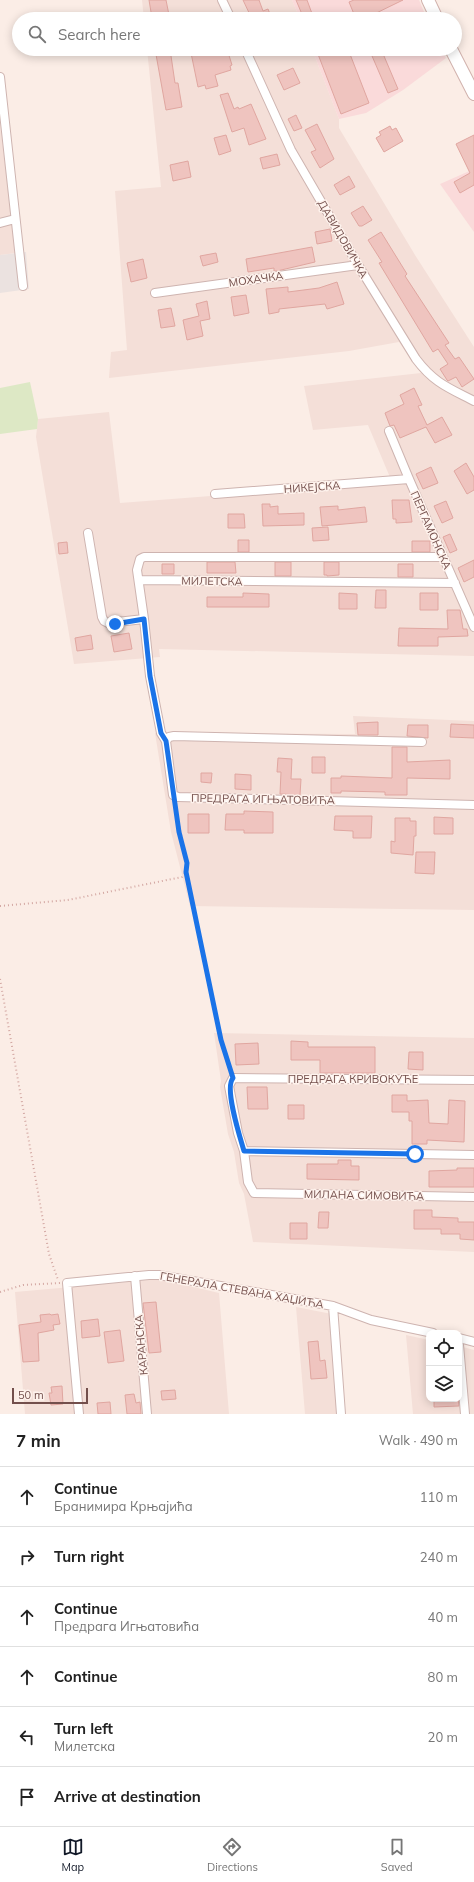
<!DOCTYPE html>
<meta charset="utf-8">
<style>
:root{--surface:#fff;--page:#f2f2f2;--text:#222;--muted:#767676;--line:#e0e0e0;--accent:#111827}
body{margin:0;font-family:Mulish,sans-serif;background:var(--page);color:var(--text)}
.controls{position:absolute;right:12px;bottom:12px;display:grid;overflow:hidden;border-radius:8px;box-shadow:0 2px 10px #0003}
.controls button{width:36px;height:36px;display:grid;place-items:center;padding:0;border:0;border-bottom:1px solid var(--line);background:var(--surface);color:var(--text);font:20px sans-serif}
.scale{position:absolute;left:12px;bottom:10px;width:76px;box-sizing:border-box;padding-left:4px;border:2px solid #734f4c;border-top:0;font-size:11px;line-height:14px;white-space:nowrap;color:#734f4c;-webkit-text-stroke:3px #fef2ec;paint-order:stroke}
.stop{position:absolute;width:12px;height:12px;margin:-9px;border:3px solid #1a73e8;border-radius:50%;background:#fff}
.stop.end{background:#1a73e8;border-color:#fff;box-shadow:0 1px 4px #0008}
.list{margin:0;padding:0;list-style:none}
h2{display:flex;justify-content:space-between;align-items:center;height:52px;margin:0;padding:0 16px;font-size:17px}
h2 small{font-size:13px;font-weight:400;color:var(--muted)}
.list li{display:grid;grid-template-columns:26px 1fr auto;gap:12px;align-items:center;box-sizing:border-box;height:60px;padding:0 16px;border-top:1px solid var(--line)}
.list b{display:block;font-size:15px;white-space:nowrap}
.list p{margin:0;font-size:13px;white-space:nowrap;color:var(--muted)}
.list em{font-size:13px;font-style:normal;color:var(--muted)}
.icon{flex:none;width:22px;height:22px;fill:none;stroke:currentColor;stroke-width:2;stroke-linecap:round;stroke-linejoin:round}
.map{position:relative;flex:none;width:474px;height:1414px;overflow:hidden}
.search{position:absolute;background:var(--surface);box-shadow:0 2px 10px #0003;left:12px;right:12px;top:12px;height:44px;display:flex;align-items:center;gap:10px;box-sizing:border-box;padding:0 14px;border-radius:22px;color:var(--muted);font-size:15px}
.sheet{height:412px;background:var(--surface)}
nav{display:flex;justify-content:space-around;align-items:center;box-sizing:border-box;height:56px;border-top:1px solid var(--line);background:var(--surface);font-size:11px;color:var(--muted)}
nav a{display:grid;justify-items:center;gap:2px}
nav .on{color:var(--accent)}
.map>svg:first-child{display:block}
.residential{fill:#f4dfd8}
.commercial{fill:#fadada}
.industrial{fill:#ebe2e0}
.green{fill:#dde8c5}
.building{fill:#efc4bf;stroke:#e0a6a0}
.lines{fill:none;stroke-linecap:round;stroke-linejoin:round}
.street-casing{stroke:#ceb4b0;stroke-width:10}
.secondary-casing{stroke:#d1b2ad;stroke-width:14}
.path{stroke:#d3a7a2;stroke-width:2;stroke-dasharray:1 3;stroke-linecap:butt}
.street{stroke:#fff;stroke-width:8}
.secondary{stroke:#fff;stroke-width:12}
.route{stroke:#1a73e8;stroke-width:5}
.labels{text-anchor:middle;stroke-width:3;stroke-linejoin:round;paint-order:stroke}
.street-label{font-size:11px;fill:#734f4c;stroke:#fef2ec}
</style>
<div class="map">
<svg width="474" height="1414" viewBox="0 0 474 1414">
<rect width="100%" height="100%" fill="#fbede6"/>
<path class="residential" d="M142,0H292L300,19H144Z
M147,49H312L339,119V128L415,255L474,347V656L159,649L160,657L74,664L36,437L38,419L109,412L120,503L392,482L368,425L313,430L304,386L421,373L399,342L349,351L109,378L111,352L127,350L115,191L161,187Z
M0,124L16,253L0,255Z
M353,716L474,721V910L190,906L171,832L155,733L355,734Z
M214,1033L474,1038V1252L253,1242L244,1194L239,1183L234,1152L228,1134L220,1087L221,1081Z
M160,1279L219,1293L229,1414H25L15,1292Z
M296,1307L337,1315L345,1414H305Z
M406,1335L429,1340V1399H459V1346L474,1350V1414H413Z"/>
<path class="commercial" d="M292,0H419L427,19H300Z
M312,49H441L446,58L403,90L366,113L339,119Z
M474,169V232L440,184Z"/>
<path class="industrial" d="M26,252L29,289L0,293V255Z"/>
<path class="green" d="M30,382L38,419L37,429L0,434V388Z"/>
<path class="building" d="M149,0H166L169,15L152,18Z
M243,0H259L263,11L268,9L272,19H247L251,17Z
M296,0H307L314,19H304Z
M354,0H403L364,19H356L349,2Z
M155,49H170L175,83H178L182,107L166,110Z
M208,49H227L232,65L230,66L231,70L215,75L218,86L206,89L205,85L198,87L191,53Z
M316,49H348L369,103L341,114Z
M369,49H381L398,89L388,93Z
M293,68L300,83L284,90L277,75Z
M228,93L234,109L238,107L239,109L251,104L266,139L249,145L244,128L232,132L220,95Z
M296,115L302,128L294,131L288,119Z
M317,124L334,159L320,168L311,152L316,150L305,130Z
M390,126L392,130L396,128L403,141L384,152L376,138L381,135L379,132Z
M226,135L231,151L219,155L214,138Z
M474,135V185L460,193L454,182L470,173L456,144Z
M277,154L280,165L263,169L260,158Z
M188,161L191,177L173,181L170,165Z
M349,176L355,187L340,195L334,185Z
M363,206L372,220L362,226H359L351,213Z
M330,229L332,241L317,244L315,232Z
M381,232L407,274L405,276L449,343L445,345L455,359L459,357L474,379L462,387L456,377L448,381L447,380L440,369L448,364L438,349L433,352L379,263L382,262L368,240Z
M312,247L315,262L277,271H274V268L248,272L246,259Z
M216,253L218,262L203,266L200,256Z
M143,259L147,278L131,282L127,263Z
M337,282L344,304L327,309L325,304L279,309V312L269,314L266,289L288,287V292L319,288Z
M246,295L249,313L234,316L231,297Z
M207,301L210,319L200,321L203,336L187,340L183,320L199,316L196,304Z
M171,308L175,326L161,328L158,310Z
M414,388L422,405L418,406L427,425L442,417L452,435L435,443L426,427L400,438L394,425L390,426L385,413L404,404L400,395Z
M466,463L474,477V490L467,494L454,471Z
M431,467L438,483L423,489L416,474Z
M392,500H409L412,522L396,523V519H393Z
M446,501L453,518L442,523L434,506Z
M262,504H270V507L278,506V514L304,513V525L263,526Z
M338,506V510L365,507L367,522L322,526L320,507Z
M228,514H244L245,528H228Z
M328,527L329,540L313,541L312,528Z
M450,534L457,550L450,553L443,537Z
M238,540H249V552H238Z
M412,541H430V552H412Z
M67,542L68,553L59,554L58,543Z
M474,560V577L464,582L458,568Z
M207,562H235L236,573H207Z
M275,562H291V576H275Z
M324,562H339V575L327,576V575H324Z
M162,564H174V574H162Z
M398,564H413V577H398Z
M376,590H386V608H375Z
M243,593L269,594V607H207V597H243Z
M339,593L357,594V609H339Z
M420,593H438V610H420Z
M447,610H460L463,629H467L468,636L438,637V646H398L399,628L448,629Z
M129,633L132,649L114,652L111,636Z
M91,635L93,649L77,651L75,638Z
M378,722V735H358L357,723Z
M451,724L474,725V738L450,737Z
M408,725H428V738L407,736Z
M392,747H407V762L450,760V779L407,778V795H385V792L341,791V793H331V778H341V776L392,778Z
M312,757H325V773H312Z
M278,758L292,759L291,779H301L300,795L280,794L281,772H277Z
M201,773H212L211,783L201,782Z
M235,774L251,775V790L235,789Z
M244,811L273,812V833H244V830H225L226,814H244Z
M188,814H209V833H188Z
M335,816H372L371,838H353V831L334,830Z
M434,817L453,818V834H434Z
M395,818H410V821H416V836H414L413,855L391,853V841L395,842Z
M416,852H435L434,874L415,873Z
M291,1041L308,1042V1047H375V1073H320V1060H291Z
M258,1043L259,1064L236,1065L235,1044Z
M409,1052H423V1070L408,1069Z
M247,1087H267L268,1109H248Z
M392,1095H407V1101L428,1100L429,1123L448,1124L449,1100L465,1101L464,1142L427,1140V1144H412V1121H409V1112H392Z
M288,1105H304V1119H288Z
M338,1160H351V1166H359V1180L307,1179V1164H338Z
M457,1168H474V1187H429V1171L457,1170Z
M414,1210H432V1217L458,1218V1222H474V1240L460,1239V1234H441V1229H414Z
M319,1212H329L328,1228H318Z
M290,1223H307V1239H290Z
M156,1302L161,1352L149,1353L143,1303Z
M50,1314L51,1315L58,1314L60,1324L53,1325L54,1330L38,1333L39,1361L23,1362L19,1325L41,1322L40,1315Z
M98,1319L100,1336L82,1338L81,1321Z
M120,1330L124,1361L108,1363L104,1332Z
M318,1341L320,1361L325,1360L327,1378L311,1379L308,1342Z
M62,1386L63,1404L51,1405L49,1393H52L51,1387Z
M175,1390L176,1399L162,1400L161,1391Z
M134,1394L136,1403L140,1402L141,1414H127L125,1395Z
M434,1399H458L459,1406L434,1407Z
M110,1402L111,1414H98L97,1403Z"/>
<g class="lines">
<defs>
<path id="street" d="M222,0L231,19
M245,49L291,150L358,265L416,359C434,383 449,388 474,401
M0,77L23,286
M0,223L15,219
M155,293L358,265
M389,431L409,479L474,627
M215,494L409,479
M88,533L102,617L104,621L108,623L144,619L137,570L140,559L144,557H443
M139,580L455,583
M144,619L150,676L161,733L166,741
M422,742L174,736L169,737L166,741L173,795L178,797L474,805
M474,1080L233,1078L229,1086L238,1133L244,1151L248,1182L254,1193L474,1197
M244,1151L474,1155
M135,1276L147,1414
M333,1306L341,1414
M459,1338L474,1342
M459,1345L465,1414
M79,1414L67,1283L149,1275H159L333,1306L371,1320L433,1333"/>
<path id="secondary" d="M428,0L437,19
M451,49L474,94"/>
</defs>
<use href="#street" class="street-casing"/>
<use href="#secondary" class="secondary-casing"/>
<path class="path" d="M186,872L221,1040L230,1070
M0,906L68,900L182,877L186,872L187,863L175,805
M0,979L49,1254L58,1280
M0,1292L23,1285L60,1283"/>
<use href="#street" class="street"/>
<use href="#secondary" class="secondary"/>
</g>
<g class="lines">
<path class="route" d="M115,624L144,619L150,676L161,733L166,741L179,832L187,863L186,872L221,1040L233,1078C224,1088 240,1137 244,1151L415,1154"/>
</g>
<g class="labels">
<g class="street-label">
<text transform="translate(343 239) rotate(60)" y="4">ДАВИДОВИЧКА</text>
<text transform="translate(256 279) rotate(-8)" y="4">МОХАЧКА</text>
<text transform="translate(312 487) rotate(-4)" y="4">НИКЕЈСКА</text>
<text transform="translate(431 530) rotate(66)" y="4">ПЕРГАМОНСКА</text>
<text transform="translate(212 581) rotate(1)" y="4">МИЛЕТСКА</text>
<text transform="translate(263 799) rotate(1)" y="4">ПРЕДРАГА ИГЊАТОВИЋА</text>
<text x="353" y="1083">ПРЕДРАГА КРИВОКУЋЕ</text>
<text transform="translate(364 1195) rotate(1)" y="4">МИЛАНА СИМОВИЋА</text>
<text transform="translate(242 1290) rotate(10)" y="4">ГЕНЕРАЛА СТЕВАНА ХАЏИЋА</text>
<text transform="translate(141 1345) rotate(-95)" y="4">КАРАНСКА</text>
</g>
</g>
</svg>
<div class="controls">
<button><svg class="icon" aria-label="locate" viewBox="0 0 24 24"><circle cx="12" cy="12" r="6"/><path d="M12 2v4M12 18v4M2 12h4M18 12h4"/></svg></button>
<button><svg class="icon" aria-label="layers" viewBox="0 0 24 24"><path d="M12 4l9 5-9 5-9-5zM3 14l9 5 9-5"/></svg></button>
</div>
<div class="scale">50 m</div>
<div class="stop" style="left:415px;top:1154px"></div>
<div class="stop end" style="left:115px;top:624px"></div>
<div class="search"><svg class="icon" aria-label="search" viewBox="0 0 24 24"><circle cx="10" cy="10" r="6"/><path d="M15 15l6 6"/></svg>Search here</div>
</div>
<section class="sheet">
<h2>7 min<small>Walk · 490 m</small></h2>
<ul class="list">
<li><svg class="icon" aria-label="ahead" viewBox="0 0 24 24"><path d="M12 20V5M6 11l6-6 6 6"/></svg><div><b>Continue</b><p>Бранимира Крњајића</p></div><em>110 m</em></li>
<li><svg class="icon" aria-label="right" viewBox="0 0 24 24"><path d="M7 20v-9h11M14 6l5 5-5 5"/></svg><div><b>Turn right</b></div><em>240 m</em></li>
<li><svg class="icon" aria-label="ahead" viewBox="0 0 24 24"><path d="M12 20V5M6 11l6-6 6 6"/></svg><div><b>Continue</b><p>Предрага Игњатовића</p></div><em>40 m</em></li>
<li><svg class="icon" aria-label="ahead" viewBox="0 0 24 24"><path d="M12 20V5M6 11l6-6 6 6"/></svg><div><b>Continue</b></div><em>80 m</em></li>
<li><svg class="icon" aria-label="left" viewBox="0 0 24 24"><path d="M17 20v-9H6M10 6l-5 5 5 5"/></svg><div><b>Turn left</b><p>Милетска</p></div><em>20 m</em></li>
<li><svg class="icon" aria-label="arrive" viewBox="0 0 24 24"><path d="M6 21V4h12l-3 4 3 4H6"/></svg><div><b>Arrive at destination</b></div></li>
</ul>
</section>
<nav>
<a class="on"><svg class="icon" aria-label="map" viewBox="0 0 24 24"><path d="M3 6l6-2 6 2 6-2v14l-6 2-6-2-6 2zM9 4v14M15 6v14"/></svg>Map</a>
<a><svg class="icon" aria-label="directions" viewBox="0 0 24 24"><path d="M12 3l9 9-9 9-9-9zM9 14v-3h6M13 9l2 2-2 2"/></svg>Directions</a>
<a><svg class="icon" aria-label="saved" viewBox="0 0 24 24"><path d="M7 4h10v16l-5-4-5 4z"/></svg>Saved</a>
</nav>
